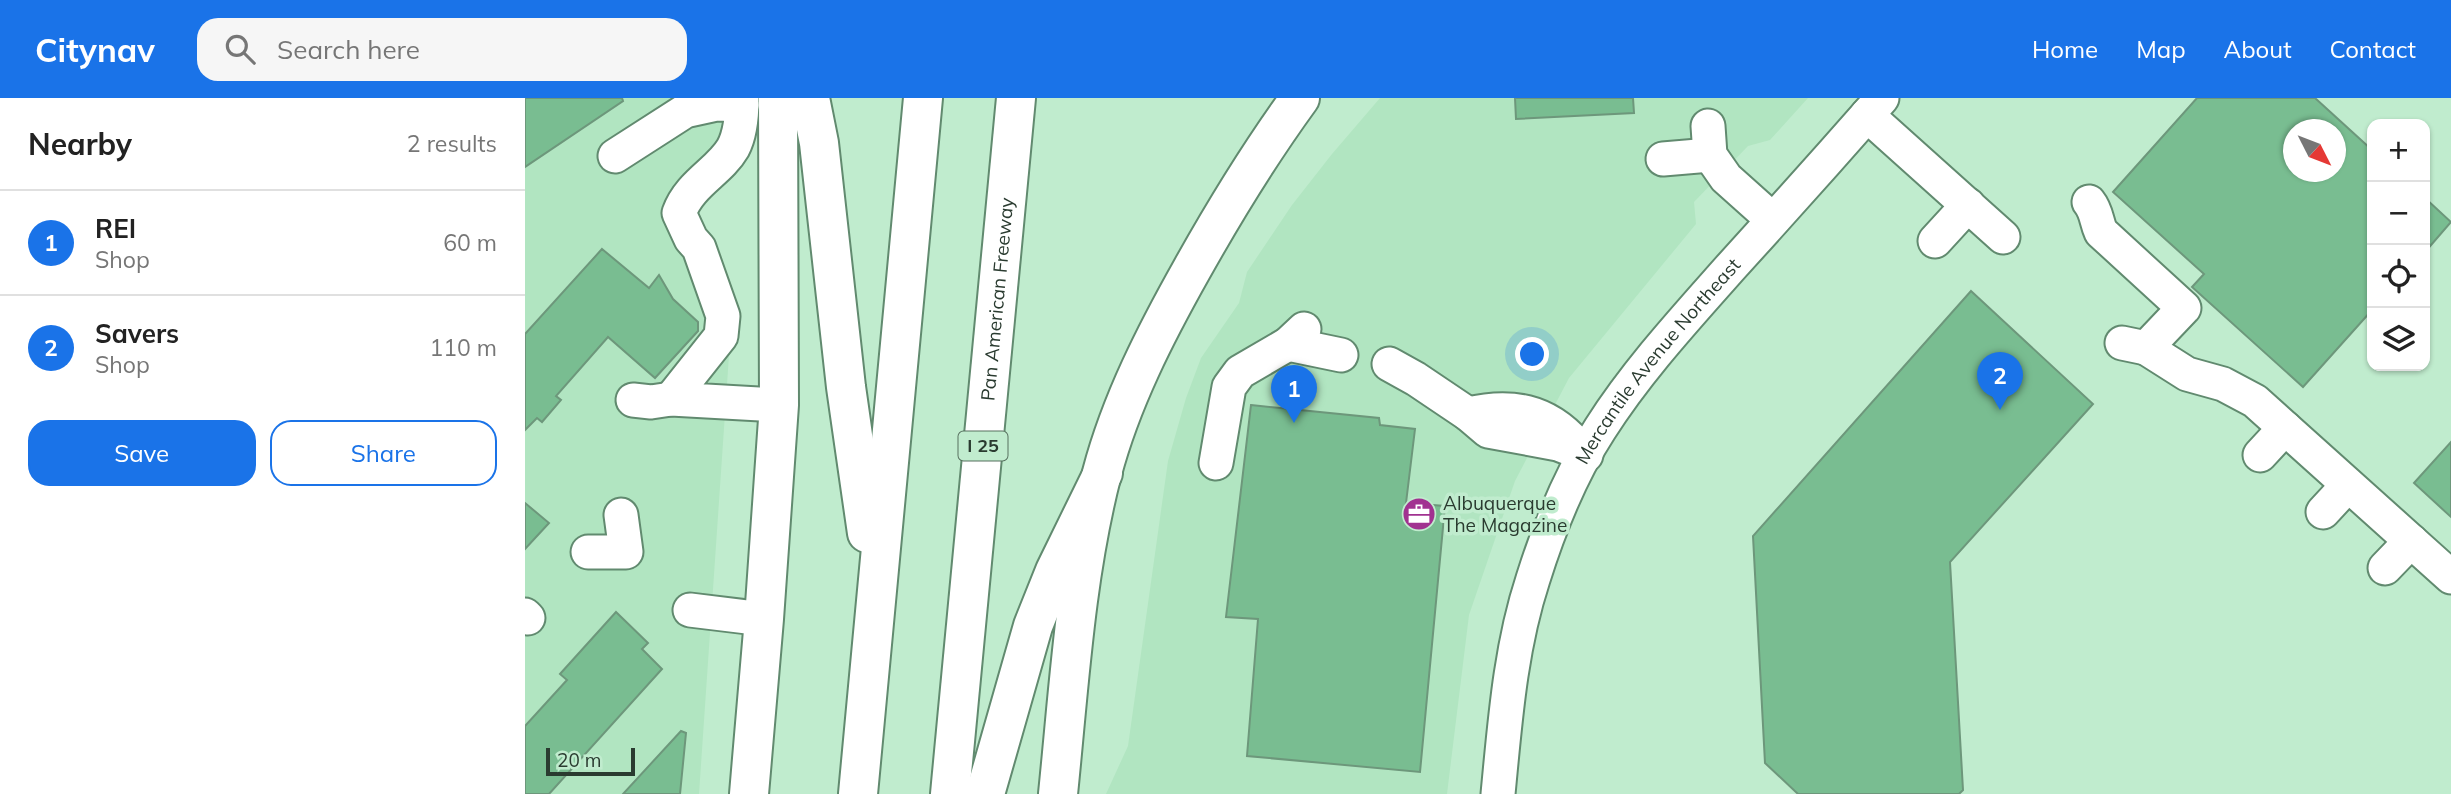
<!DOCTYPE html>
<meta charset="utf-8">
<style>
:root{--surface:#fff;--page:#f6f6f6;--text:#222;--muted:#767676;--line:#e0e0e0;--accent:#1a73e8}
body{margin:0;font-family:Mulish,sans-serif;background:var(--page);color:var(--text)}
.controls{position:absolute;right:21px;top:21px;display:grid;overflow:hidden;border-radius:14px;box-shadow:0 2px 5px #0004}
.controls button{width:63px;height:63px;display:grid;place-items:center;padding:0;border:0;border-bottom:2px solid var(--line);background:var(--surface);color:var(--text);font:35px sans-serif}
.compass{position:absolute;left:1758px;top:21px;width:63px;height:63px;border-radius:50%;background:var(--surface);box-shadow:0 2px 5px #0004;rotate:132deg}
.scale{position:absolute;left:21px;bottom:18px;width:89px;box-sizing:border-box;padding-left:7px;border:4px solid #2a3b30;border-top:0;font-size:19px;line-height:24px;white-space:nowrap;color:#2a3b30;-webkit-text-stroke:5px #c0ecce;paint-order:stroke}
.you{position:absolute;left:1008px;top:257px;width:24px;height:24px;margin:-18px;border:5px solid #fff;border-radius:50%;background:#1a73e8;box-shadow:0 0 0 10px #1a73e833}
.badge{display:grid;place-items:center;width:46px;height:46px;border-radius:50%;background:var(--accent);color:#fff;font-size:23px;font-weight:700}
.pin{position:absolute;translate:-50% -58px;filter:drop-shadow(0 2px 4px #0008)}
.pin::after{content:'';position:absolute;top:37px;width:24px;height:21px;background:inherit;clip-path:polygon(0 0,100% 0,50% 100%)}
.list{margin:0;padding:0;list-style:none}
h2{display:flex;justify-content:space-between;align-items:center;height:91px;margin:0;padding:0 28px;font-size:30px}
h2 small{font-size:23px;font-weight:400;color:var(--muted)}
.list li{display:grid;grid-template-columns:46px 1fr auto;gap:21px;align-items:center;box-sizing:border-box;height:105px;padding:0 28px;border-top:2px solid var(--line)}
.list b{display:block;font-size:26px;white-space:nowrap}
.list p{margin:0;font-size:23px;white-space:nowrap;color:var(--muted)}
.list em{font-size:23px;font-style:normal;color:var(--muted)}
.actions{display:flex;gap:14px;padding:21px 28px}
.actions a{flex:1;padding:16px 0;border:2px solid var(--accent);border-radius:21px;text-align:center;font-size:24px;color:var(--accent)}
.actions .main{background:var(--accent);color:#fff}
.icon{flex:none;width:38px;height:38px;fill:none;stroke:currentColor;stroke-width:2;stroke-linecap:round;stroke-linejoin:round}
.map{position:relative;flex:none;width:1926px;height:696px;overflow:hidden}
header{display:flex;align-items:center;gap:42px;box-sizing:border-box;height:98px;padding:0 35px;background:var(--accent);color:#fff}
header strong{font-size:33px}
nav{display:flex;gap:38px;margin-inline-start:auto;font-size:24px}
.search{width:490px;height:63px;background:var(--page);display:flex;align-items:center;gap:18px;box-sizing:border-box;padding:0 24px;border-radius:21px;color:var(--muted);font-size:26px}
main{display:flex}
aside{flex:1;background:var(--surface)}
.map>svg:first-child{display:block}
.built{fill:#b1e5c1}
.building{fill:#79bd91;stroke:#6d977b;stroke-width:2;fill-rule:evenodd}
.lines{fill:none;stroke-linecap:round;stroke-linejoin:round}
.minor-casing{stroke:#618a6f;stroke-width:37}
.major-casing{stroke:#618a6f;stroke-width:42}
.highway-casing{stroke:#618a6f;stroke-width:42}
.minor{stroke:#fff;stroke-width:33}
.major{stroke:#fff;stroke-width:38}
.highway{stroke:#fff;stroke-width:38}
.labels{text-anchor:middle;stroke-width:7;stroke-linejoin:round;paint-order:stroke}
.shield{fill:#c0ecce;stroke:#57705f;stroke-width:2}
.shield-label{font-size:18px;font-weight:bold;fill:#2a3b30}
.street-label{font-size:19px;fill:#2a3b30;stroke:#c0ecce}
.poi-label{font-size:19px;fill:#2a3b30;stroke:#c0ecce;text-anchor:start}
</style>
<header>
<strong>Citynav</strong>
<div class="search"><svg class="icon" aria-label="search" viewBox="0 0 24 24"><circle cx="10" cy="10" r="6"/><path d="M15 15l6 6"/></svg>Search here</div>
<nav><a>Home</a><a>Map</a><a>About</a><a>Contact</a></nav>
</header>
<main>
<aside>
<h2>Nearby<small>2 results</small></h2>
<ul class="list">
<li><span class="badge">1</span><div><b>REI</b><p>Shop</p></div><em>60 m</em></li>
<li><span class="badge">2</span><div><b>Savers</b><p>Shop</p></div><em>110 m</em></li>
</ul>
<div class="actions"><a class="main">Save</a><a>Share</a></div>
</aside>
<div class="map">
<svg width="1926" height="696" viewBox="0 0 1926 696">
<rect width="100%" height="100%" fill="#c0ecce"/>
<path class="built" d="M0,0H193L208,74L174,114L206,228L174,696H0Z
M855,0H1283L1245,42L1223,48L1169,104L1171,126L1044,280L990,383L944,517L922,696H581L603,648L643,363L661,300L676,260L714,205L722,174L767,107L807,56Z"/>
<path class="building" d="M0,0H97L98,3L0,69Z
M990,0H1108L1109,15L991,21Z
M1672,0H1790L1847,52V212L1778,289L1667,189L1679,176L1588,94ZM1769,32H1811V74H1769Z
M1900,100L1926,124L1900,154Z
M77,151L124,190L134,177L148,201L173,224V233L130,280L83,239L31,298L36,302L17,324L12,320L0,332V236Z
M1446,193L1568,306L1425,464L1438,692L1434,696H1273L1240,665L1228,438Z
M726,307L854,320L855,327L890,331L881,405L920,408L895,674L722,658L733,521L701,519Z
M1926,344V419L1889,385Z
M0,405L24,425L0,451Z
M91,514L123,545L117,551L137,571L24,696H0V628L42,582L35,576Z
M156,633L161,635L155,696H98Z"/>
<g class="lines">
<defs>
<g id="minor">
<path d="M217,0C217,16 216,35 208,50C194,74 165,85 154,115L166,141L174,150L198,218L196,238L146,301L254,307"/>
<path d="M1342,17L1478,139"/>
<path d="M1183,28L1185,57L1201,80L1248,122"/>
<path d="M90,58L160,13L192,6L217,7"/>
<path d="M1138,61L1185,57"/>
<path d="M1564,104C1572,114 1571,123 1576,134L1659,210L1621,250L1597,245"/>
<path d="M1410,143L1443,107"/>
<path d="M763,246L816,257"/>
<path d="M1621,250L1662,276L1698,286L1730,303L1926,479"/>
<path d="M864,266L891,281L943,316L963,333L1033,346L1061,357"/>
<path d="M108,302L126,304L146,301"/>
<path d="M943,316C986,306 1021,312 1051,346"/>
<path d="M1735,357L1760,330"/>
<path d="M691,365L704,289L715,274L763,246L779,231"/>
<path d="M1798,414L1823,387"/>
<path d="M63,454H101L96,417"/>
<path d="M1860,470L1886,443"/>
<path d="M165,512L239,521"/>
<path d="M0,517L3,520"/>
<path id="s1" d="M973,696C980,624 985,551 1008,481C1024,430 1045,377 1075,331C1112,273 1159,222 1205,170C1256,114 1307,57 1357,0"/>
</g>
<path id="major" d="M224,696L239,521L254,307L253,0
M533,696C544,589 550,479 577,375C596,303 631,235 667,171C700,112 735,55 775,0"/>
<g id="highway">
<path d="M285,0L294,45L321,289L342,435"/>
<path d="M333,696L398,0"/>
<path id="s2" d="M425,696L491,0"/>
<path d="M460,696L508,528L530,473L578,375"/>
</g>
</defs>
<use href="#minor" class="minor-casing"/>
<use href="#major" class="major-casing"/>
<use href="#highway" class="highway-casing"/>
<use href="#minor" class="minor"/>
<use href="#major" class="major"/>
<use href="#highway" class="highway"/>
</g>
<defs>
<symbol id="office-disc" viewBox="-11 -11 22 22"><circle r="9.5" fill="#a13290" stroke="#c0ecce"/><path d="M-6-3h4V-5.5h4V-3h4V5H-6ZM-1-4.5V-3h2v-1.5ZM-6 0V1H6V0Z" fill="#fff"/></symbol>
</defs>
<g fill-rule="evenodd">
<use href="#office-disc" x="875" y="397" width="38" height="38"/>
</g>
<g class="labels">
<rect class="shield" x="433.5" y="333.5" width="49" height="29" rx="5"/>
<g class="shield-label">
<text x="458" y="354">I 25</text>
</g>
<g class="street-label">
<text dy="7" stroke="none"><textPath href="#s2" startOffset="497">Pan American Freeway</textPath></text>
<text dy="7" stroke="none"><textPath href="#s1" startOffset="472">Mercantile Avenue Northeast</textPath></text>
</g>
<g class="poi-label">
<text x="918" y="412">Albuquerque<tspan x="918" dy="22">The Magazine</tspan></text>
</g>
</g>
</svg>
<div class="controls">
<button>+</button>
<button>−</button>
<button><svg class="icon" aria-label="locate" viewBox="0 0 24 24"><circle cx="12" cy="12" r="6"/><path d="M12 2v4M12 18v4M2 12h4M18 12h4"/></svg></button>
<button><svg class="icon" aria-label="layers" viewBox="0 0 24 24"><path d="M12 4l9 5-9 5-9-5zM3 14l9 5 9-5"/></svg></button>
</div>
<svg class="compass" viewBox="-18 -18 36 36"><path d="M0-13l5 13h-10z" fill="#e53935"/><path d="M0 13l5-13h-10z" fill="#767676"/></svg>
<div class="scale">20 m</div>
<div class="you"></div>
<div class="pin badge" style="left:769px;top:325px">1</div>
<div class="pin badge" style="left:1475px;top:312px">2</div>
</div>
</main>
